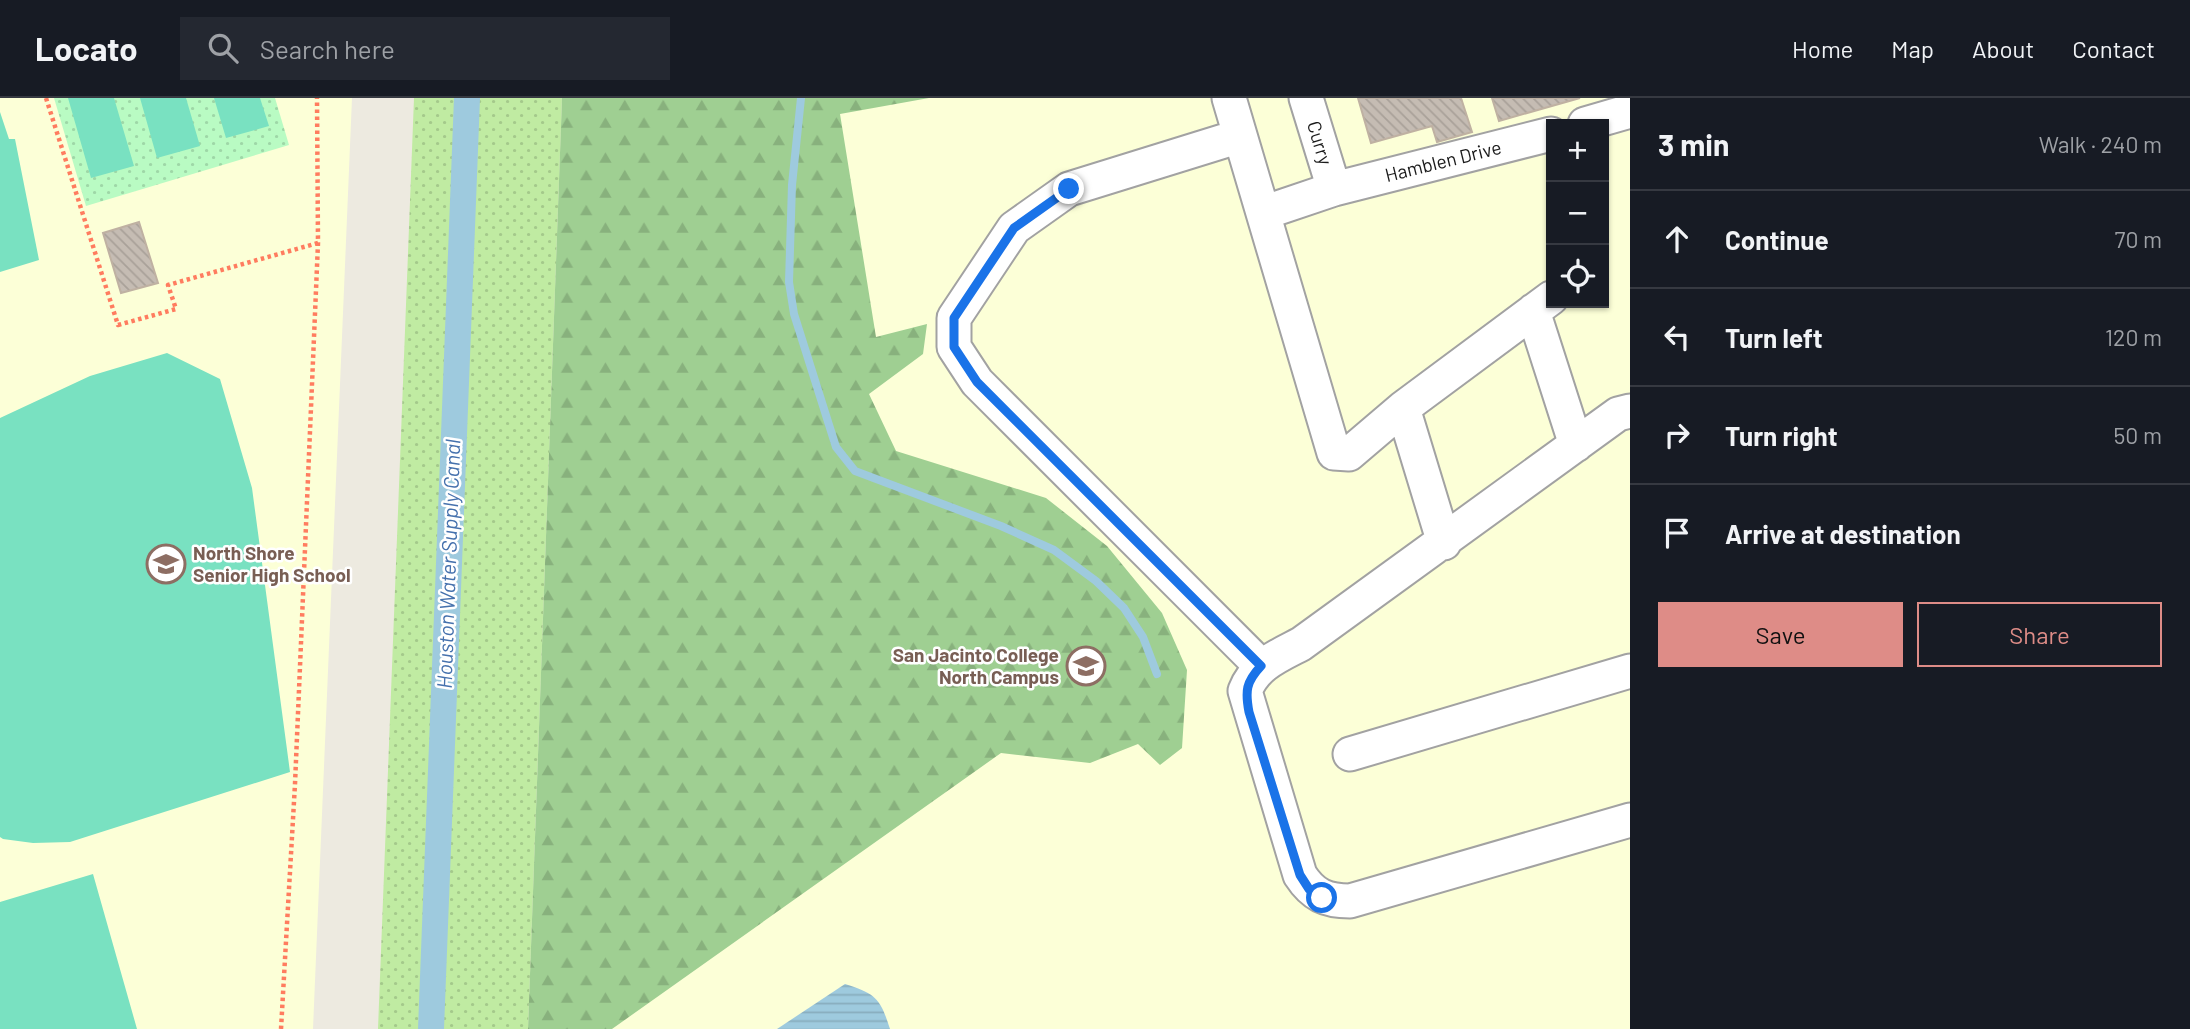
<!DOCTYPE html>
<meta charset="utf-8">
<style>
:root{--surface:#171b24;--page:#242831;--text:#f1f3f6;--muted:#9ea1a6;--line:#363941;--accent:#de8c87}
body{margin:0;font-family:Barlow,sans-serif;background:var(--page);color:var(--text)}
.controls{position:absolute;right:21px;top:21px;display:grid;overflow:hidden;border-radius:0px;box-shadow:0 2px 5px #0004}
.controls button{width:63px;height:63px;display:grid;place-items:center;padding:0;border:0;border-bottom:2px solid var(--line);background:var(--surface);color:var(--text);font:35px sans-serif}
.stop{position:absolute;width:21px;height:21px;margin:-16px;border:5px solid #1a73e8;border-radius:50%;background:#fff}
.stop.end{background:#1a73e8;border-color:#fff;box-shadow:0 2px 7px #0008}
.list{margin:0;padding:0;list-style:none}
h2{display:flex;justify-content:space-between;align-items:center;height:91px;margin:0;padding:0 28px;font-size:30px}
h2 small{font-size:23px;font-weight:400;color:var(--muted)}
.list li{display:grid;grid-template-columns:46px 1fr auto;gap:21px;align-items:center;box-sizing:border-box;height:98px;padding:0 28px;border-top:2px solid var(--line)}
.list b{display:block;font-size:26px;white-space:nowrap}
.list em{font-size:23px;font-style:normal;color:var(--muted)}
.actions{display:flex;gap:14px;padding:21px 28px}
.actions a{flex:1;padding:16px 0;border:2px solid var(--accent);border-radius:0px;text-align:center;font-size:24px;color:var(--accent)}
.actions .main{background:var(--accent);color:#111}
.icon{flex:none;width:38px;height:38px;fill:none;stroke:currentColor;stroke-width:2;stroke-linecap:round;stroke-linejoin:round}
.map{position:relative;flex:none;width:1630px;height:931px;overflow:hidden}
header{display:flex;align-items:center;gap:42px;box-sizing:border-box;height:98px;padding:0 35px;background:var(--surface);border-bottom:2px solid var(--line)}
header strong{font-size:33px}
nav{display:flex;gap:38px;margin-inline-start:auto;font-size:24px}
.search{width:490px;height:63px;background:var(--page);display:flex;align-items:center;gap:18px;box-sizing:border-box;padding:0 24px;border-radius:0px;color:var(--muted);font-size:26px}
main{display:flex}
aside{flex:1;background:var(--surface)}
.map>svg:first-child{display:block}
.education{fill:#fcffd7;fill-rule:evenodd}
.grass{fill:url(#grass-dots)}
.forest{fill:url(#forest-firs)}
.park{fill:url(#park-dots)}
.pitch{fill:#79e1c1}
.water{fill:url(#water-rules)}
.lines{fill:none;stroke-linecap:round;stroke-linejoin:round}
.stream{stroke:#9ecade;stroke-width:8}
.canal{stroke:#9ecade;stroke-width:26}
.building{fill:url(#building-back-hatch);stroke:#bfb1a2;stroke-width:2}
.minor-casing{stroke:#a2a2a2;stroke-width:37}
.path{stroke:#ff7c5f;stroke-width:4.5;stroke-dasharray:3.5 3.5;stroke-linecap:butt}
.minor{stroke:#fff;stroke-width:33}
.route{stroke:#1a73e8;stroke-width:9}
.labels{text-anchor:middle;stroke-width:5;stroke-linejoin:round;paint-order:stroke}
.street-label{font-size:19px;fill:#1b1b1b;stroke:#fff}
.education-label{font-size:19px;font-weight:bold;fill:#785e54;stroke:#fff;text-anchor:start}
.water-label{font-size:21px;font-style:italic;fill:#4571ad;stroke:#fff}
</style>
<header>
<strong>Locato</strong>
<div class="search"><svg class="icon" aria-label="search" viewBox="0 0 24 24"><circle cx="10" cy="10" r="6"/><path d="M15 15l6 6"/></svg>Search here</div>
<nav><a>Home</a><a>Map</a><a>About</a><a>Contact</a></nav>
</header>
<main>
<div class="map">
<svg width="1630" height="931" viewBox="0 0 1630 931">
<defs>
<pattern id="grass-dots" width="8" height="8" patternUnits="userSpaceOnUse" patternTransform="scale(1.75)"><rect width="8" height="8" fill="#c0eba2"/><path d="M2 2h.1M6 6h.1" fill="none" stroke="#a4c98b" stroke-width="1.8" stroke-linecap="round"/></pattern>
<pattern id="forest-firs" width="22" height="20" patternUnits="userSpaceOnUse" patternTransform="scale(1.75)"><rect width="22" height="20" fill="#9fcf92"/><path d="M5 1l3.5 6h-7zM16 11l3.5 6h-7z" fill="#88b17d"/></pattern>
<pattern id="park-dots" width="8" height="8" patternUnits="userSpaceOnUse" patternTransform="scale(1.75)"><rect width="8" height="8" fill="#b9fbc3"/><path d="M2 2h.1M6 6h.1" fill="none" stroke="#9ed7a7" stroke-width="1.8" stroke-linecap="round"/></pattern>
<pattern id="water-rules" width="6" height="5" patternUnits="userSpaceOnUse" patternTransform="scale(1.75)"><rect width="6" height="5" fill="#9ecade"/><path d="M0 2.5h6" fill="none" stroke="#88adbe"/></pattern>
<pattern id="building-back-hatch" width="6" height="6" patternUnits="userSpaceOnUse" patternTransform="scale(1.75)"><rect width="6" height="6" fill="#c5bcb3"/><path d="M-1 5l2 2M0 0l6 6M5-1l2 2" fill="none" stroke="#a9a199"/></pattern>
</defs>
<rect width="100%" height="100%" fill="#edeae0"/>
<path class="education" d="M0,0H352L313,931H0Z
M562,0H1630V931H528ZM1551,26H1604V205H1551Z"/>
<path class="grass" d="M414,0H562L528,931H378Z"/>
<path class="forest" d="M562,0H929L840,16L876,239L927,226L923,256L869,296L896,353L1046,400L1107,448L1162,515L1187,572L1182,650L1160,667L1138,646L1090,665L1001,655L612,931H528Z"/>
<path class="park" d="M54,0H275L289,47L86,108Z"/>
<path class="pitch" d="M68,0H114L134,68L91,80Z
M140,0H186L200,48L157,60Z
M214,0H260L269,28L226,40Z
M0,14L9,41H15L39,162L0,174Z
M167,255L220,281L252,390L290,674L70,744L33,745L3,741L0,739V320L90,278Z
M93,776L137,931H0V804Z"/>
<path class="water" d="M845,886C876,896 880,900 890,931H777Z"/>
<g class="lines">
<path class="stream" d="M801,0L792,87L789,184L794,216L836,349L855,373L1001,428L1054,452L1096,483L1124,510L1143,539L1157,576"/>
<path class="canal" d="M431,931L467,0"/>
</g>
<path class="building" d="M1358,0H1461L1472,34L1437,44L1432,28L1371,45Z
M1492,0H1580L1499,23Z
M139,124L158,185L121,195L103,135Z"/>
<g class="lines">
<defs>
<path id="minor" d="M1229,0L1334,355L1349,356L1403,310L1551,200
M1306,0L1334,91
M1585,26L1630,13
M1240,38L1069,91L1014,130L954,220V249L977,284L1261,568
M1263,115L1334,91L1551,36
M1533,213L1576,347
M1403,310L1444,445
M1630,313L1618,316L1301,546C1278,558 1255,567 1245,593L1300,777C1313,797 1326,803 1350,803L1630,722
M1350,656L1630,573"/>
</defs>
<use href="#minor" class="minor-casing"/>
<path class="path" d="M46,0L118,227L176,211L168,187L318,145
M281,931L295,686L318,145L317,0"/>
<use href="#minor" class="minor"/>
</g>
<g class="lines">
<path class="route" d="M1069,91L1014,130L954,220V249L977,284L1261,568C1246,584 1245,593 1249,614L1300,777L1309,791L1322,800"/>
</g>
<defs>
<symbol id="school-ring" viewBox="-11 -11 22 22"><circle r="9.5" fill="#fff" stroke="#8d6e63" stroke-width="1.5"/><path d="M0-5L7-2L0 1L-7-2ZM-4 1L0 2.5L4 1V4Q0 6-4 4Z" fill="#8d6e63"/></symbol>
<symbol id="university-ring" viewBox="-11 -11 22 22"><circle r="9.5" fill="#fff" stroke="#8d6e63" stroke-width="1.5"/><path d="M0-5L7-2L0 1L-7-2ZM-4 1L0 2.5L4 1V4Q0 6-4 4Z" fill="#8d6e63"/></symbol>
</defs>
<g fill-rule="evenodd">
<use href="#school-ring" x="144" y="444" width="44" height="44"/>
<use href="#university-ring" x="1064" y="546" width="44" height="44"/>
</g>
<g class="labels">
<g class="street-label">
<text transform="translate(1320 45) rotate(73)" y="7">Curry</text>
<text transform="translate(1443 63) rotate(-14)" y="7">Hamblen Drive</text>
</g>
<g class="education-label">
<text x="193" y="462">North Shore<tspan x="193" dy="22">Senior High School</tspan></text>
<text x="1059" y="564" text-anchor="end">San Jacinto College<tspan x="1059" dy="22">North Campus</tspan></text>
</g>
<g class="water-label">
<text transform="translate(449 466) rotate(-88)" y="7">Houston Water Supply Canal</text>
</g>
</g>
</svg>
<div class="controls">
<button>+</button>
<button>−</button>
<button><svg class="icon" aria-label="locate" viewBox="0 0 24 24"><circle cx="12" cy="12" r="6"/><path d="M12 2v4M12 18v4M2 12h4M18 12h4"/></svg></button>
</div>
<div class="stop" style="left:1322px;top:800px"></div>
<div class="stop end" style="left:1069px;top:91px"></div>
</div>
<aside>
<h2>3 min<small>Walk · 240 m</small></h2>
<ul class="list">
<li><svg class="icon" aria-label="ahead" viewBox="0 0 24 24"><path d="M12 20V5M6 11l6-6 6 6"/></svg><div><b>Continue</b></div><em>70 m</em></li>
<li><svg class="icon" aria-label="left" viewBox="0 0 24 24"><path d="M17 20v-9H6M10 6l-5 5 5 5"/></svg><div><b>Turn left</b></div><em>120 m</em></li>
<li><svg class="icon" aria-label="right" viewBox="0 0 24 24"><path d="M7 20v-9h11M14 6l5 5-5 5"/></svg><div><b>Turn right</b></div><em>50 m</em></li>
<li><svg class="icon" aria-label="arrive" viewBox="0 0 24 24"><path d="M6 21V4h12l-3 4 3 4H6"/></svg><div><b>Arrive at destination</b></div></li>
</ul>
<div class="actions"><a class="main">Save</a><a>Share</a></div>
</aside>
</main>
